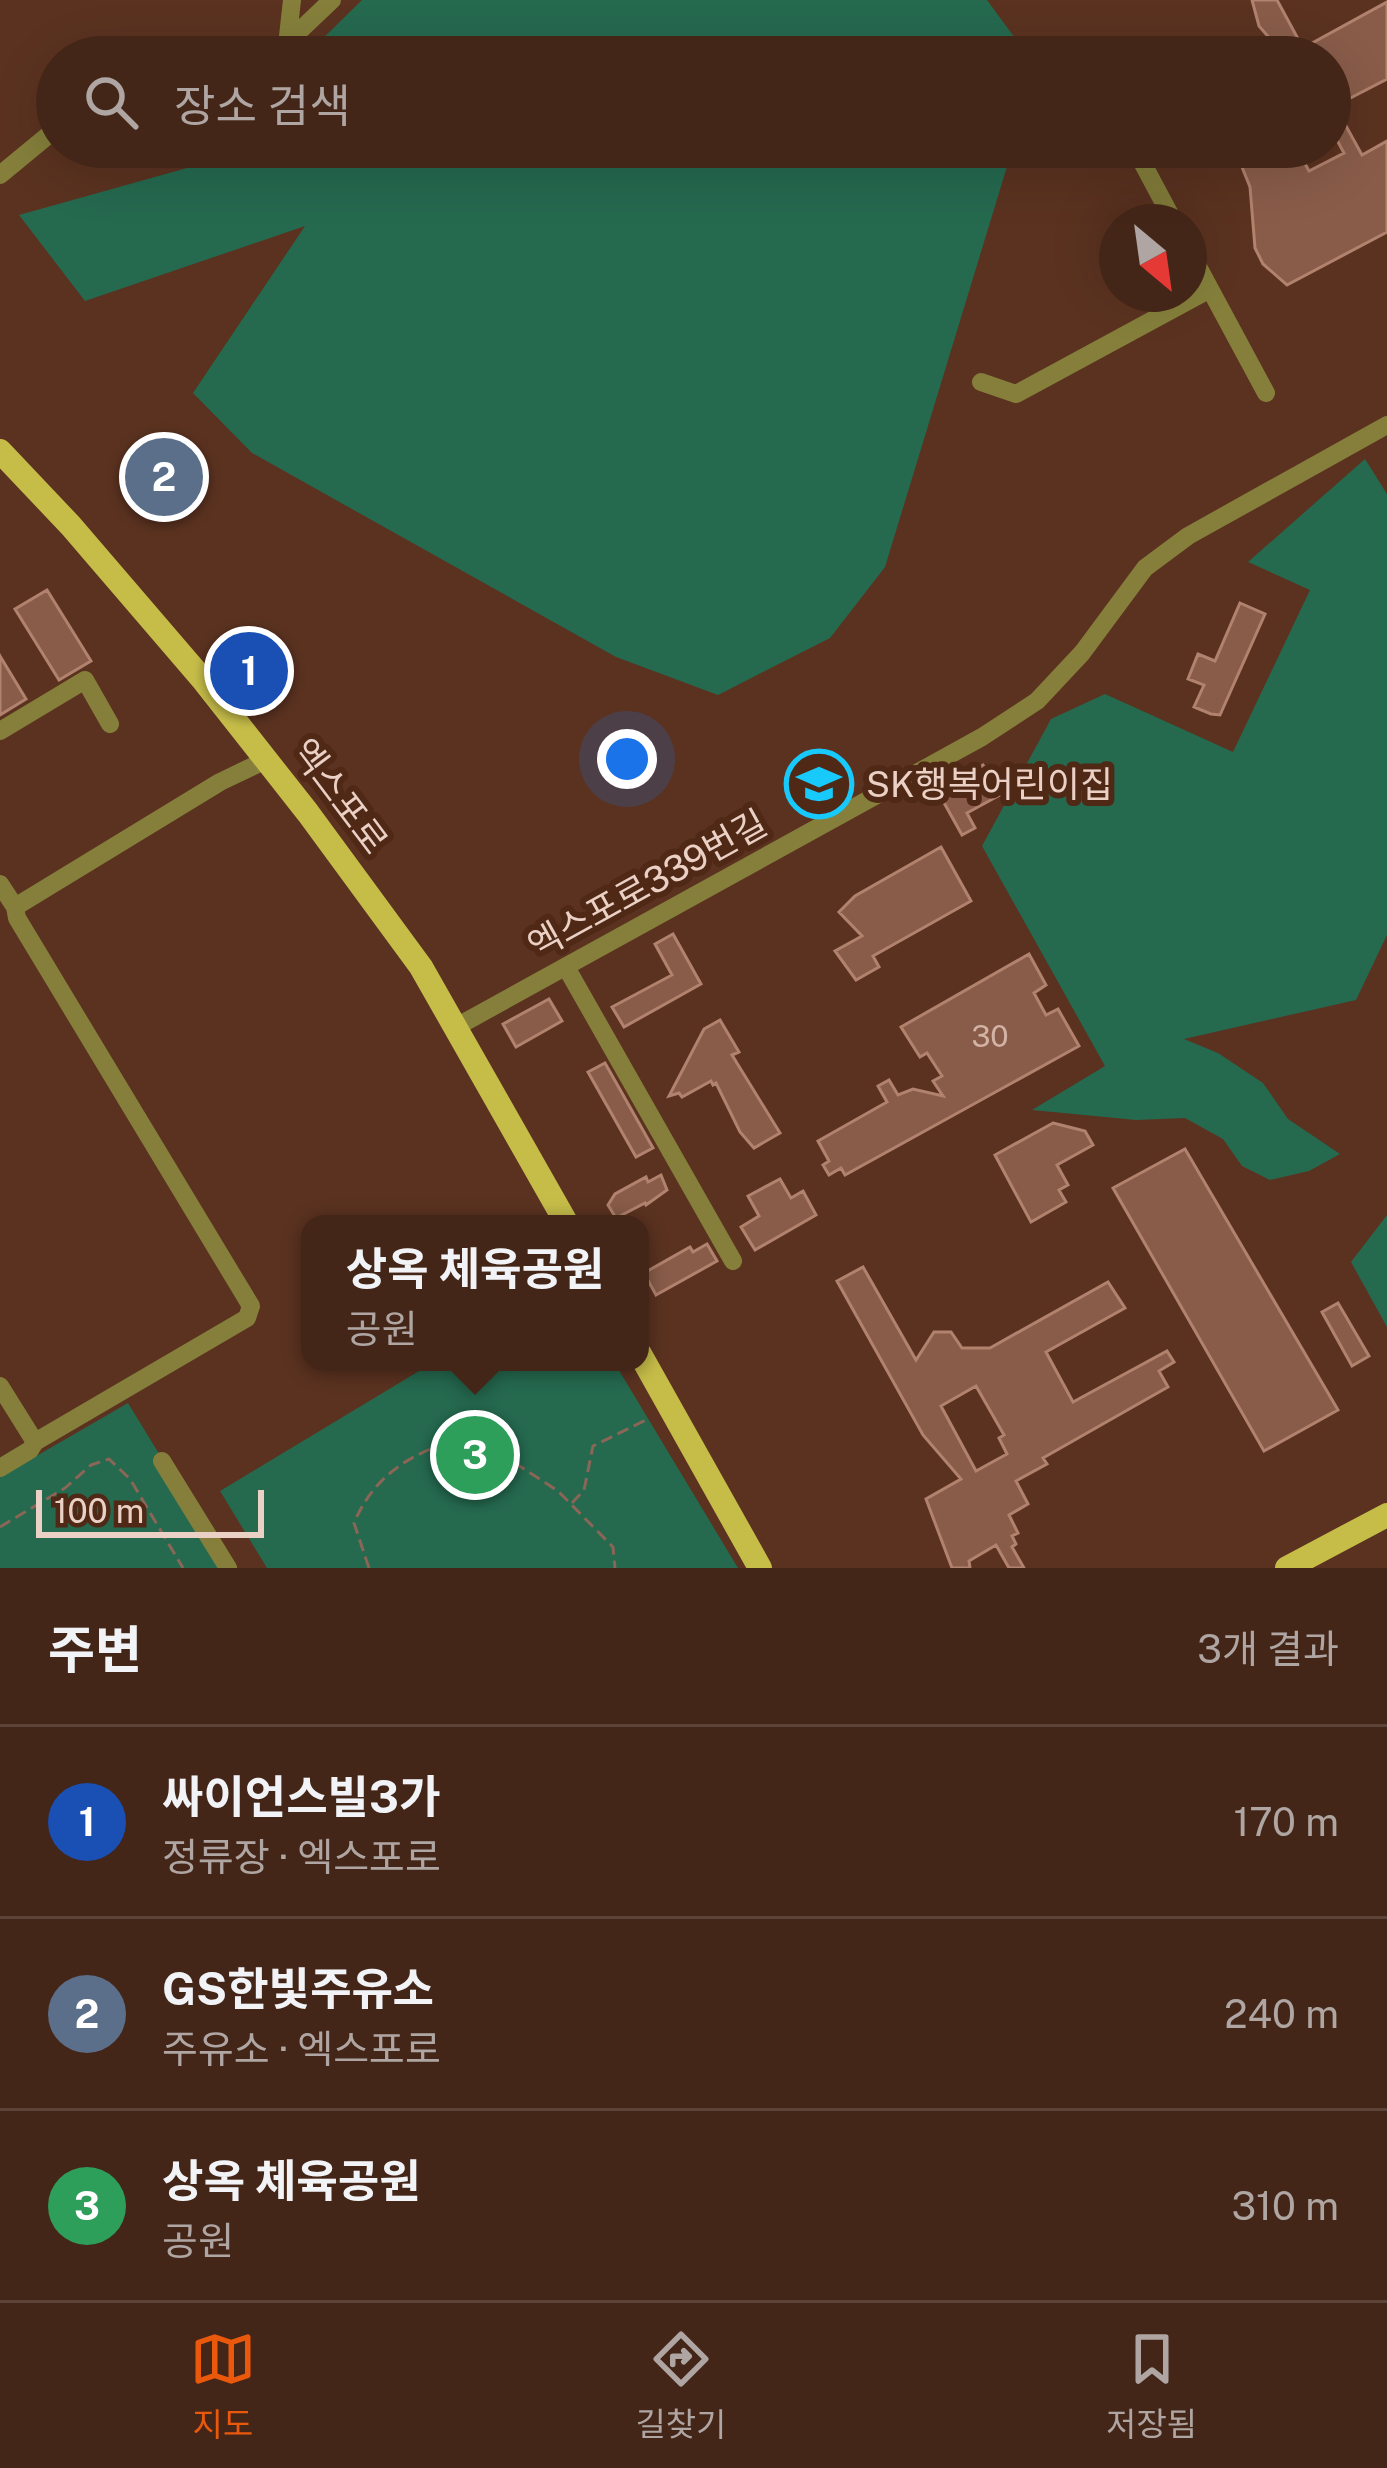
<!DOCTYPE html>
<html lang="ko">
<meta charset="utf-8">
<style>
:root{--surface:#442618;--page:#4b2e21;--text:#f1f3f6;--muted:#afa5a2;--line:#5c4337;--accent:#ea580c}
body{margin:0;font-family:"Public Sans","Noto Sans KR",sans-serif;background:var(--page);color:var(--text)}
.compass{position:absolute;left:1099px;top:204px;width:108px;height:108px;border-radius:50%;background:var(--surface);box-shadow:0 12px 48px #0002;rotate:151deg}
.scale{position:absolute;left:36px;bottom:30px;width:228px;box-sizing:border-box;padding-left:12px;border:6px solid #ead0c5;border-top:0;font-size:33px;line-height:42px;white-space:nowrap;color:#ead0c5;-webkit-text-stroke:9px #502816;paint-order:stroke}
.you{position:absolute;left:627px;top:759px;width:42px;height:42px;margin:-30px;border:9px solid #fff;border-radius:50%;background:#1a73e8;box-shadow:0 0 0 18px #1a73e833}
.badge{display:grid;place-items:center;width:78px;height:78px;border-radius:50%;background:var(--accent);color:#fff;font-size:39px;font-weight:700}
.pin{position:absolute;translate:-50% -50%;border:6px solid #fff;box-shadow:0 3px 12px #0006}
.popup{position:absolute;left:301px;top:1215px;width:348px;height:156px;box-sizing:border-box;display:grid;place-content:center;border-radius:24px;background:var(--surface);filter:drop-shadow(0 3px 9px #0005);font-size:39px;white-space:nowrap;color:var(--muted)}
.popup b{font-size:45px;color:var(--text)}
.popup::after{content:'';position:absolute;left:50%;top:100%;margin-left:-24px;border:24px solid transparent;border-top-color:var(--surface)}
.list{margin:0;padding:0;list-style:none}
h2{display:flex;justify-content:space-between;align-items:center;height:156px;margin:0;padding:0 48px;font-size:51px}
h2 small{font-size:39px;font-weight:400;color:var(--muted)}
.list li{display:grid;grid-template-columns:78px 1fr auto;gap:36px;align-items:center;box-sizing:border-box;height:192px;padding:0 48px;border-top:3px solid var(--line)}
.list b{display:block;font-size:45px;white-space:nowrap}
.list p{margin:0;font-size:39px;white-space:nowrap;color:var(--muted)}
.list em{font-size:39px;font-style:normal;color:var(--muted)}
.icon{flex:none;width:66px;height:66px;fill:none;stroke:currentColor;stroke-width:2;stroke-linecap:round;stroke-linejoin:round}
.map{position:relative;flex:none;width:1387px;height:1568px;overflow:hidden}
.search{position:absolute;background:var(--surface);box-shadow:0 12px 48px #0002;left:36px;right:36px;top:36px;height:132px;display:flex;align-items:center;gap:30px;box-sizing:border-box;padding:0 42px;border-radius:66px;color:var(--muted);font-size:45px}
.sheet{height:732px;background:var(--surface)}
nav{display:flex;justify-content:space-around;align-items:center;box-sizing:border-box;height:168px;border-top:3px solid var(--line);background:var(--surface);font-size:33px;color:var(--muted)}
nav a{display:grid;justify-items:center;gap:6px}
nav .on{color:var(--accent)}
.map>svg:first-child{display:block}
.green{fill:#25694f}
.building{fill:#895c49;stroke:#b1826d;stroke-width:3;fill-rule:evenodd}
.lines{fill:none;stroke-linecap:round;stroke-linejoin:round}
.path{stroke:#8a6656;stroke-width:3;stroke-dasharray:12 6;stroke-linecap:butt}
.minor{stroke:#857f3b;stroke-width:18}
.major{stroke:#c6bd49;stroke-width:24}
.labels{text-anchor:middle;stroke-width:12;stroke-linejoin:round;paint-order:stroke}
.number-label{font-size:30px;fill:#d2b3a6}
.poi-label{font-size:36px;fill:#ead0c5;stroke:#502816;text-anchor:start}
.street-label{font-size:36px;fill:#ead0c5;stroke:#502816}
</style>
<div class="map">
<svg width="1387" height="1568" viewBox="0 0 1387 1568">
<rect width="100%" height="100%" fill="#5b3220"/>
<path class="green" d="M362,0H987L1023,49L1025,57H304Z
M210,147H1013L885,567L830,638L718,695L616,657L252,453L193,393L305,226L85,301L19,215L187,168Z
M1365,459L1387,494V935L1356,1000L1184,1039L1218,1053L1263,1083L1288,1119L1340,1154L1309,1171L1270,1180L1242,1166L1223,1139L1185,1118L1136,1120L1032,1110L1105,1066L982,846L1051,719L1105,694L1233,752L1310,590L1248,562Z
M1387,1215V1327L1351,1262Z
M434,1362H614L738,1568H267L220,1491Z
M128,1403L229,1568H0V1477Z"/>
<path class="building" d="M1252,0H1277L1303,48L1387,2V79L1335,106L1362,155L1387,141V232L1287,285L1263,264L1255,248L1250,187L1234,147H1296L1309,171L1344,153L1330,127V57H1286L1259,26Z
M47,590L91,661L59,680L15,609Z
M1240,603L1265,614L1220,715L1211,714L1194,707L1204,685L1188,679L1198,654L1215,661Z
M0,656L26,699L0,715Z
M983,765L1000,795L967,813L975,828L962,835L938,792Z
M941,847L971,901L873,956L879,967L856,980L835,951L862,936L839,912L855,896Z
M673,934L701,984L624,1027L612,1007L672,975L655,944Z
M1029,954L1046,985L1034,993L1046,1015L1058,1009L1079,1046L845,1175L841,1168L829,1175L823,1165L829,1161L818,1141L887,1102L878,1086L889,1080L898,1095L913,1089L943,1096L933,1081L942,1076L927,1053L920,1057L901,1027Z
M549,999L562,1021L516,1047L503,1024Z
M720,1020L739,1052L732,1055L780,1133L754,1148L740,1132L716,1083L713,1085L711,1081L682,1097L679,1093L669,1096L704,1029Z
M605,1063L653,1148L636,1157L588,1072Z
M1053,1123L1085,1131L1093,1145L1057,1165L1068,1185L1059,1190L1066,1202L1031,1222L995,1155Z
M1185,1149L1338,1410L1264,1451L1113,1188Z
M661,1175L667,1190L646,1205L645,1203L616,1218L608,1205L615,1194L646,1177L648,1182Z
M780,1179L791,1198L803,1191L816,1215L755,1250L741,1227L759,1216L748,1196Z
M707,1244L717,1261L656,1295L644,1273L690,1247L693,1252Z
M863,1267L916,1360L934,1332H951L962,1348H990L1108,1282L1125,1308L1046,1352L1073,1402L1167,1351L1174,1362L1159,1371L1168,1387L1043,1458L1047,1464L1016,1481L1028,1504L1009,1515L1018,1533L1012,1536L1016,1544L1012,1547L1024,1568H1009L996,1545L969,1561L970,1568H952L926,1499L961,1479L923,1435L837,1281ZM976,1386L1004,1435L999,1438L1007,1454L976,1471L941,1406Z
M1338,1303L1369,1356L1352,1366L1322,1312Z"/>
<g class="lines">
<path class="path" d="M572,1503L584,1490L593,1446L648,1419
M0,1527L65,1488L91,1465L109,1459L130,1479L183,1568
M369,1568L354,1523C377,1469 417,1452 470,1434L558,1491L613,1547L615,1568"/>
<path class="minor" d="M287,45L292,0
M272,57L332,0
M1134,147L1174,222
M0,175L57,128
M1189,250L1266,393
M981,382L1016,394L1210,289
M0,731L85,680L110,724
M0,884L15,907L220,782L268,759
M15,907L17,918L251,1306L247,1318L35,1442
M566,967L733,1261
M456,1027L982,737L1037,701L1082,653L1145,568L1188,536L1387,425
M0,1386L35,1442L30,1450L0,1468
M162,1461L228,1568"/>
<path class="major" d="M0,451L71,526L204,681L308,813L421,967L567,1224
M640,1354L760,1568
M1287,1568L1387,1515"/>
</g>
<defs>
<symbol id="school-ring" viewBox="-11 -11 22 22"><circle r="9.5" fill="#502816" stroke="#18cafc" stroke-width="1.5"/><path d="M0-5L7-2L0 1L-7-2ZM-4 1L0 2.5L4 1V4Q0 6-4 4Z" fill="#18cafc"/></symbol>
</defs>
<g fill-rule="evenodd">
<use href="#school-ring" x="781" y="746" width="76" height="76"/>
</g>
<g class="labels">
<g class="number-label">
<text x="990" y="1047">30</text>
</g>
<g class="poi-label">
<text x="866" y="797">SK행복어린이집</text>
</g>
<g class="street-label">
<text transform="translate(340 796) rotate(53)" y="13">엑스포로</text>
<text transform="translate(647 884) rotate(-29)" y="13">엑스포로339번길</text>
</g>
</g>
</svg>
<svg class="compass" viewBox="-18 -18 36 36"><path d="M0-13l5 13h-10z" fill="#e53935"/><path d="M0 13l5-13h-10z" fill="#afa5a2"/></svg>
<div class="scale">100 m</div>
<div class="you"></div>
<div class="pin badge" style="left:249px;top:671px;background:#1a4fb4">1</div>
<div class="pin badge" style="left:164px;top:477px;background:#5c6f8a">2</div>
<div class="pin badge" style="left:475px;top:1455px;background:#2e9e5b">3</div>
<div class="popup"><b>상옥 체육공원</b>공원</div>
<div class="search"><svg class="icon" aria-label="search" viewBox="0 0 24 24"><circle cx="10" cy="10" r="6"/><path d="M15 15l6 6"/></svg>장소 검색</div>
</div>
<section class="sheet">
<h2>주변<small>3개 결과</small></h2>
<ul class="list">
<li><span class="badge" style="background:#1a4fb4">1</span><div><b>싸이언스빌3가</b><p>정류장 · 엑스포로</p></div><em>170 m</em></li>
<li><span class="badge" style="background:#5c6f8a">2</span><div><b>GS한빛주유소</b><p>주유소 · 엑스포로</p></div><em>240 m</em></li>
<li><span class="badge" style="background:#2e9e5b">3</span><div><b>상옥 체육공원</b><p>공원</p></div><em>310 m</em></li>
</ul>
</section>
<nav>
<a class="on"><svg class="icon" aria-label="map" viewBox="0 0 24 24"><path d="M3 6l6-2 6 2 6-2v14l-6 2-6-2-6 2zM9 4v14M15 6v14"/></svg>지도</a>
<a><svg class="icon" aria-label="directions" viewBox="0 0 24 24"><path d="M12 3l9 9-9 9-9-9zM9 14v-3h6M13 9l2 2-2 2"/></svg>길찾기</a>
<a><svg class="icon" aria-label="saved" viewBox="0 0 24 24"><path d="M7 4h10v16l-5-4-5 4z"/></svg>저장됨</a>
</nav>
